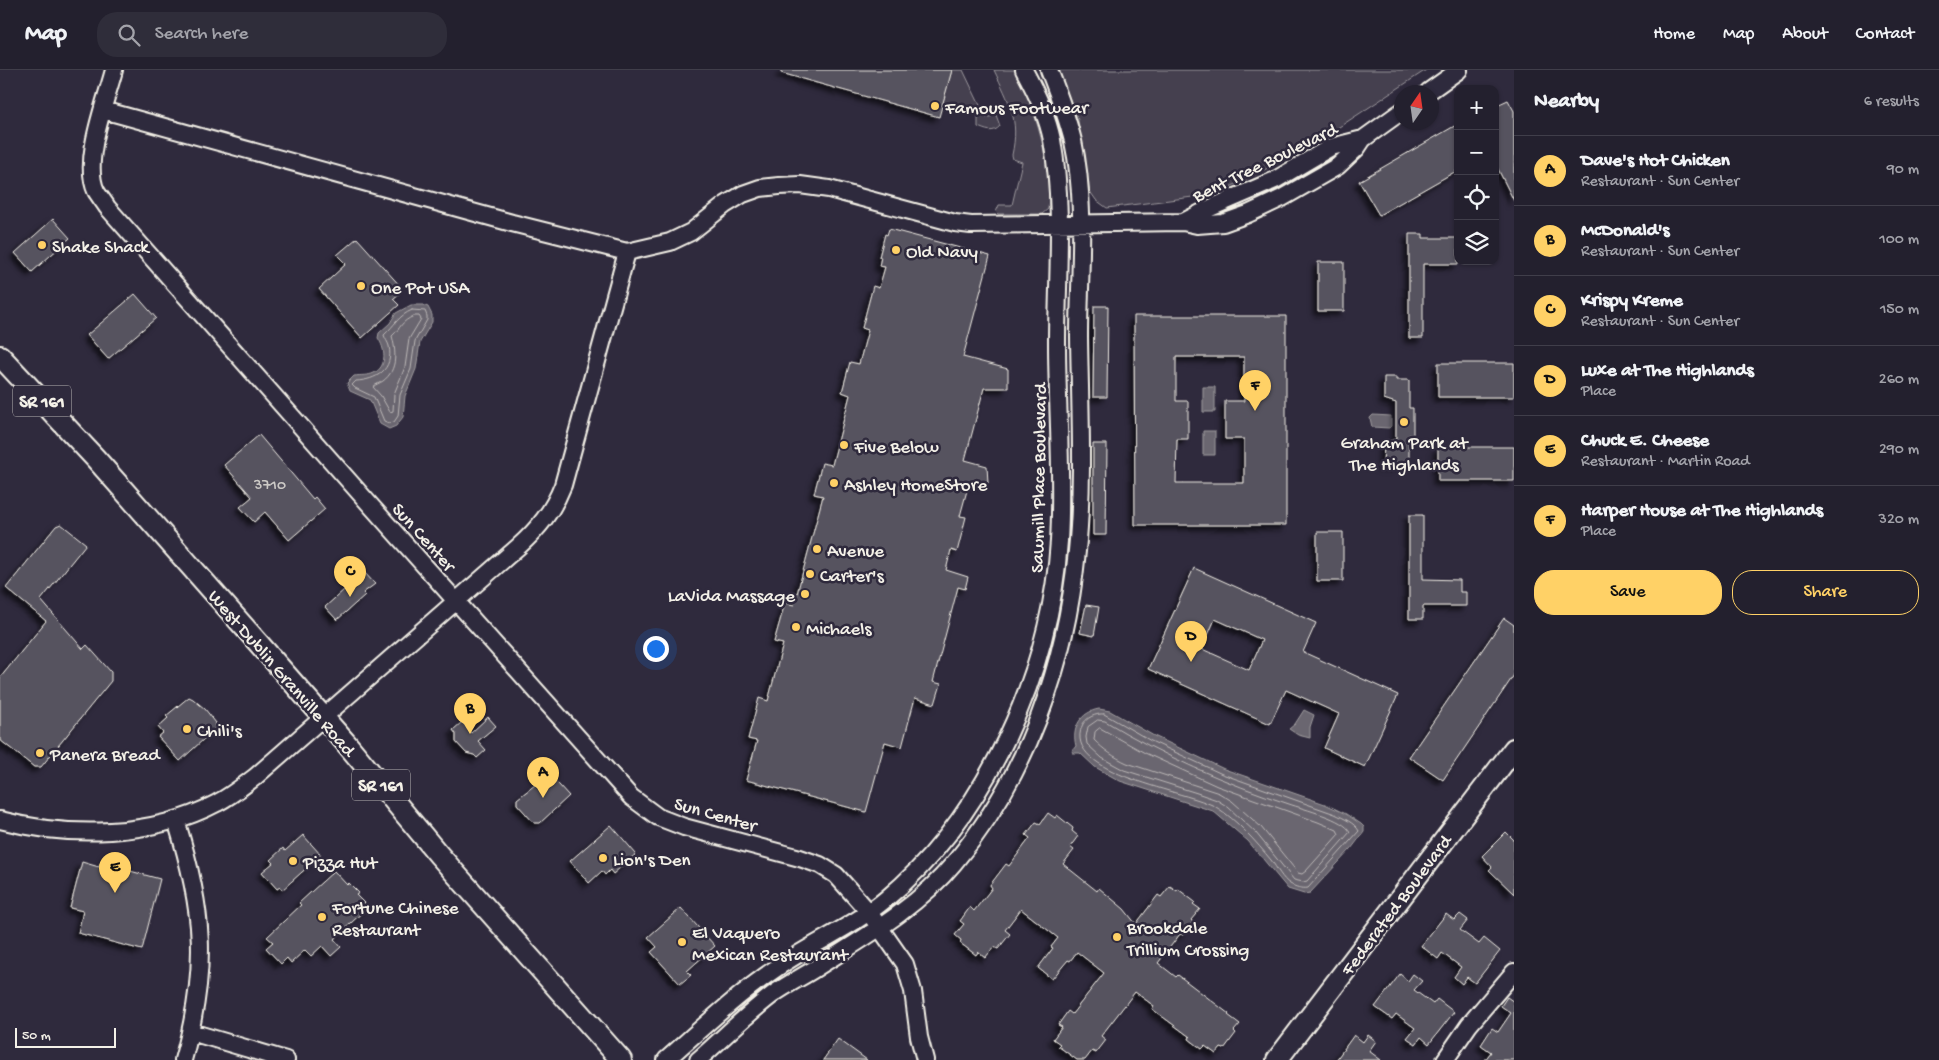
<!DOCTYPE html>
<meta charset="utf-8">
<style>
:root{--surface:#23202e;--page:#2f2d3a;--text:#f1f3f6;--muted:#a3a3aa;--line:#403e4a;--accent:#ffd166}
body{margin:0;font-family:"Gochi Hand",sans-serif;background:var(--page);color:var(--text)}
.controls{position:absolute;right:15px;top:15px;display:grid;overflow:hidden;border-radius:10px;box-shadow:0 1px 4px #0004}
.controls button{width:45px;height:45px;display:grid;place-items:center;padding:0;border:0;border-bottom:1px solid var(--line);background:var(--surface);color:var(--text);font:25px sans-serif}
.compass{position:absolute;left:1394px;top:15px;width:45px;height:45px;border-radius:50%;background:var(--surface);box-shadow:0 1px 4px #0004;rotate:13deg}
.scale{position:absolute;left:15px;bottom:12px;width:101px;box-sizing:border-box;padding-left:5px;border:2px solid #f4f1e8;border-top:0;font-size:14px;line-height:18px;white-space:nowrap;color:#f4f1e8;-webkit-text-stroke:4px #2f2a3d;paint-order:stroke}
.you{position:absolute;left:655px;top:578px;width:18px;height:18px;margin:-12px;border:4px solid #fff;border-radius:50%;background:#1a73e8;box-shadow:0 0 0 8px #1a73e833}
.badge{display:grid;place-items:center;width:32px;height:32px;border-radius:50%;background:var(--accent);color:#111;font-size:16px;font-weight:700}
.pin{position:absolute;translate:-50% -41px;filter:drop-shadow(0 1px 2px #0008)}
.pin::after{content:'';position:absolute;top:26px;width:18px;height:15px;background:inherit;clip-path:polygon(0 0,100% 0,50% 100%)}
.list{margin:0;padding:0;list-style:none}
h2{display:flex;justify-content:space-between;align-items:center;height:65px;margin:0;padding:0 20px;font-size:21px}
h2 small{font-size:16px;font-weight:400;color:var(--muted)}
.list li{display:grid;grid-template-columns:32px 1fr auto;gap:15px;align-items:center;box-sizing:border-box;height:70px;padding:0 20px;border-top:1px solid var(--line)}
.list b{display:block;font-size:19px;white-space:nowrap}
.list p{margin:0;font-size:16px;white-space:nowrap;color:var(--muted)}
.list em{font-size:16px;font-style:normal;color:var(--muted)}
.actions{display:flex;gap:10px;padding:15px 20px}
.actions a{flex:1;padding:11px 0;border:1px solid var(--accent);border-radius:20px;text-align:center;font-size:18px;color:var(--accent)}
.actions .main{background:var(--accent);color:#111}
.icon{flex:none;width:28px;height:28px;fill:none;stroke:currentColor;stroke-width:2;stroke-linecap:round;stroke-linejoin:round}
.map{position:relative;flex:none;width:1514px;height:990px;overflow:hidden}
header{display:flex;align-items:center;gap:30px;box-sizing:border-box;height:70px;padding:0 25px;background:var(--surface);border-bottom:1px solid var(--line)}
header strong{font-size:24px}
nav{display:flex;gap:28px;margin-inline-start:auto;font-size:18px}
.search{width:350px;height:45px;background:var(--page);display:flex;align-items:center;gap:12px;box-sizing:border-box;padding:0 18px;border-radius:20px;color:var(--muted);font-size:19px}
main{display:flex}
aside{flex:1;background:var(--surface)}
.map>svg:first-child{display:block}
.green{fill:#454050;stroke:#9c989c}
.water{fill:#6a6670;stroke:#a19ea0}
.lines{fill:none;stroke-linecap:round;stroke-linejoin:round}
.shore{stroke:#bdb9b8;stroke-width:1}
.building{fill:#56525f;stroke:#f4f1e8;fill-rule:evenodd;filter:url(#shadow)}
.minor-casing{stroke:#f4f1e8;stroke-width:20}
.major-casing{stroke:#f4f1e8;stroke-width:24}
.minor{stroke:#2f2a3d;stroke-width:16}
.major{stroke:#2f2a3d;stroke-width:20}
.poi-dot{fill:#ffd166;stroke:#2f2a3d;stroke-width:2}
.labels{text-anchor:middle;stroke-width:5;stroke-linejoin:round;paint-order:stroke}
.number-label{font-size:16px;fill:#ccc9c6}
.shield{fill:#2f2a3d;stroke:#b9b5b5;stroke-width:1}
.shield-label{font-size:18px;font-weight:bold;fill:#f4f1e8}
.poi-label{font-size:19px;fill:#f4f1e8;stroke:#2f2a3d;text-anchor:start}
.street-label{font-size:19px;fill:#f4f1e8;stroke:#2f2a3d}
</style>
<header>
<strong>Map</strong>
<div class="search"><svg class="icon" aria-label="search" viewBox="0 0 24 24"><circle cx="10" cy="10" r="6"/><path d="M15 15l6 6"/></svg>Search here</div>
<nav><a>Home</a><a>Map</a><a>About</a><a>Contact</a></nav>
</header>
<main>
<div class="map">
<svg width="1514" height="990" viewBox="0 0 1514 990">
<defs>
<filter id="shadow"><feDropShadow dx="-4.5" dy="4.5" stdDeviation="2.5" flood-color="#0009"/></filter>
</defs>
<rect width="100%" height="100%" fill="#2f2a3d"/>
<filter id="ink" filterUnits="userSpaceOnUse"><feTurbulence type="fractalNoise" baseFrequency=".02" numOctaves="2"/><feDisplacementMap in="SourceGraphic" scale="10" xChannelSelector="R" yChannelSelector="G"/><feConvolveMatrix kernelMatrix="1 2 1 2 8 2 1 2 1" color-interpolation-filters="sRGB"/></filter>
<g filter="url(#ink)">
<path class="green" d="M952,0H963L986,48L996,45L1000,56C993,64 986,60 978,57V44L942,36Z
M994,0H1015C1035,35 1053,99 1048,139L1042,144H998L996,142L999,135H1012L1022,92L1013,89L1012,85C1020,49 1009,32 994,0Z
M1058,0H1426L1304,80L1216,124L1107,138L1096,130L1089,120L1078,50Z"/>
<path class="water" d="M411,235H423L428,237L432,245V252L420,272L416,299L405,326L403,347L396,356L389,359L380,354L370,330L350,321L347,313L354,306C361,305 368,306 374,303C388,296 385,278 378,268L379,263L390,253L396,243Z
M1203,317H1215V342H1203Z
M1373,345L1391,346V356L1389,358L1372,357L1370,348Z
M1203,361H1215V385H1203Z
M1099,639L1110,641L1154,666L1224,699L1325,734L1346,744L1361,754L1364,757V762L1351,779L1310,823L1304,824L1288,819L1248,771L1213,741L1120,711L1095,697L1080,683H1073L1072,681L1076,676C1071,658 1081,642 1099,639Z
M1304,640L1314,645L1310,657V668L1298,665L1289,659L1295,654Z"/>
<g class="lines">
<path class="shore" d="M412,240L425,241L427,246V250L415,271L411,299L400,325L398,346L394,352L389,353L384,351L374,327L355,318L352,315L356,311C376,310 394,300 389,276C388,272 385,269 384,265C395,255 398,246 412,240Z
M414,246H419L421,249L409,269L405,297L394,324L393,341L390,342L381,326L373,317C376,314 380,313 383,311C398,300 396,281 392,266C402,257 400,252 414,246Z
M1104,644L1151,671L1222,704L1335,744C1343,748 1355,753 1359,761L1308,818C1302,819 1295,817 1290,814C1282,809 1277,798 1271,790C1257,773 1236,749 1216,737C1189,721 1062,705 1082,656C1085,648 1096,643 1104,644Z
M1098,650L1105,651C1163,686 1225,713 1289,734C1303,739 1345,749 1350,762L1307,811L1303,812L1294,810L1256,763L1228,737L1217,730L1197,723L1124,700L1102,688L1087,674L1086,667L1088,657Z
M1100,658L1145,683L1217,716L1318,752L1337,760L1339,764L1306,801L1302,804L1298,803L1261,757L1232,731L1219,723L1127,693C1114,687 1104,680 1094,670L1095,662Z"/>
</g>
<path class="building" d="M781,0H952L939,47L781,3Z
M1508,30L1514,41V131L1495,93V36Z
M1458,54V100L1379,145L1359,111Z
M53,149L70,168L32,202L15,183Z
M889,159L990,186L963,287L1008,299V318H984L965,390L987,396L988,413H969L960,446L966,447L957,482L951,480L946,500L968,507L965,519L958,517L933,612L941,614L935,634L915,628L902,677L885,672L866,742L746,710L757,671L748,669L759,628L768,631L783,574L774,572L785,533L794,535L823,426L814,424L822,393L832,395L850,325L842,322L850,292L859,294L868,260L862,258L873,216L879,218L885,197L879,196L881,187H879L885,164L887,165Z
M1409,164H1423V168H1458V194H1423V268H1409Z
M357,168L402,218L399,221L400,223L393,229L399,235L362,268L319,219L346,194L337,185Z
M1318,192H1344V241H1318Z
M135,224L156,248L108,289L87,265Z
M1094,236H1108L1107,327H1093Z
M1134,246H1286V455H1135ZM1176,287H1244V331H1225V369H1244V413H1176L1177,369H1188V331H1176Z
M1438,293H1514V327H1438Z
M1384,307H1396V310H1409V338H1413V365H1409V393H1396V396H1383L1384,373L1396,369V333L1384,329Z
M259,365L313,429L315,427L325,439L289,470L265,442L254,452L240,437L252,427L224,395Z
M1093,374H1107L1106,465H1093Z
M1438,377H1514V411H1438Z
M1409,445H1423V509L1460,510V522H1466V536H1423V549H1409Z
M61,454L86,474L41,530L83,579L87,575L111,602V611L41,697H34L0,670V608L46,551L6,518L56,456Z
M1317,462H1343V511H1317Z
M1194,498L1316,553L1303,582L1398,625L1365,697L1324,678L1339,644L1286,620L1270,654L1148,599ZM1215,549L1262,570L1249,600L1202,579Z
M364,502L375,514L363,523L365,525L337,550L325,537Z
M1086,535L1099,537L1094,566L1080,563Z
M1504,548L1514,555V605L1443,710L1409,687Z
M189,627L193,629L205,639L216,653V658L180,691L158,667L163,663L158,657L168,648L166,646Z
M488,647L496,656L478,671L486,680L477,688L474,685L466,683L456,672V664L453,660L462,652L471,663Z
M549,704L569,726L540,753H534L517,734V729Z
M1048,743L1055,748L1057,745L1073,758L1072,761L1078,766L1070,777L1074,780L1063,794L1097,821L1099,818L1124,839L1136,854L1158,825L1161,827L1170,816L1177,821L1178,819L1195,832L1193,834L1200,839L1191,850L1193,852L1183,865L1180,864L1158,893L1176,907L1178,905L1229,944L1228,945L1240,954L1234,961L1236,963L1224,979L1221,978L1216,984L1205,976L1202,979L1189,969L1190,967L1152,939L1154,936L1135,922L1101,966L1106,970L1096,983L1092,981L1085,990H1077L1058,976L1060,974L1053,969L1062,957L1058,955L1068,941L1072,944L1104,903L1077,882L1070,891L1068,890L1052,909L1038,898L1053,878L1051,877L1058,868L1021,839L1005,860L1010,864L998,879L994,877L985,888L978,882L976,885L960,873L961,870L955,865L964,854L960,851L970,837L974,841L992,818L990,815L1006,794L1009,796L1030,768L1026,765L1036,752L1040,754Z
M611,755L636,784L613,804L610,800L605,805L602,801L589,813L570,791Z
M1506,762L1514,770V824L1489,800L1492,797L1482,786Z
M303,765L321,785L282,820L280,817L277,819L262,802L273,793L270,790L283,778L285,781Z
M82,792L99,797L100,793L160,809L142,880L78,863L83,841L70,838Z
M334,801L347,815L349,813L359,823L356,825L368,837L334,869L341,877L331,886L322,876L311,886L305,880L291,893L287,888L281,894L266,878L273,872L267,867L301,835L299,833Z
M681,838L715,876L687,901L691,905L680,914L651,882L657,877L648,867Z
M1446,844L1454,850L1460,844L1468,850L1460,860L1479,874L1484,868L1500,881L1475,913L1467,907L1462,914L1454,907L1461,897L1442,883L1438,889L1421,876Z
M1400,904L1408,911L1413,904L1422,911L1414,920L1433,934L1437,929L1454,942L1429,974L1421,967L1416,974L1407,968L1415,958L1396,944L1392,949L1375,937Z
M1507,927L1514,932V990H1485L1491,982L1481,975L1492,958L1498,962L1511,943L1501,936Z
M1354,965L1363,972L1368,965L1376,971L1369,981L1381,990H1336Z
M838,969L867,990H823Z"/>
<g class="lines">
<defs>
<path id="minor" d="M114,0C106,31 82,91 96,121C99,126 104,132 107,137L372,437L631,727L658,747L684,757L800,788L820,795L836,805L868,841L905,894L913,921L919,967L925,990
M1428,22L1459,0
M103,40L512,153L627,182L670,172L691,162L725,135L743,124L760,118L779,116L800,115L829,119L955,153L971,155L1183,152L1197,155L1223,153L1248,144L1282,128L1338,96L1357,78L1363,69L1402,41
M1183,152L1208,139L1275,110L1331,77L1363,69
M0,750C69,768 153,767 217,733C231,726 243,716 255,707L518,477C538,459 553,441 563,415L627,182
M176,750C204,841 209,897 183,990
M191,962L286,990
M666,990C702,958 738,924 778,897C813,873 854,856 886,829C987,745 1051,600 1059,471C1063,405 1057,339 1057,273C1057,206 1064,136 1052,70C1047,45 1036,22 1024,0
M698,990C723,968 746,945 772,925C786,915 802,907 816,898C865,867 917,838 954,793C1028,705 1066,595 1077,481C1084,411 1080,338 1079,267C1079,203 1087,135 1073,71C1067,47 1058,23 1049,0
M1445,990L1469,955L1514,902"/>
<path id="major" d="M0,286L96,389L254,568L346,673L439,785L621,990
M1277,990L1514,679"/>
</defs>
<use href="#minor" class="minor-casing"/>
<use href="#major" class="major-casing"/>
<use href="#minor" class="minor"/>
<use href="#major" class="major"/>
</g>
</g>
<g class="poi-dot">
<circle cx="935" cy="36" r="5"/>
<circle cx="42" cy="175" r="5"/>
<circle cx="896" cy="180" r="5"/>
<circle cx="361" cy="216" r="5"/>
<circle cx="1404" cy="352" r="5"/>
<circle cx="844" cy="375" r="5"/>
<circle cx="834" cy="413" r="5"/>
<circle cx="817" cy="479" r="5"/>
<circle cx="810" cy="504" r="5"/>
<circle cx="805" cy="524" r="5"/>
<circle cx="796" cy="557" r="5"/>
<circle cx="187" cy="659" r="5"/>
<circle cx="40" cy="683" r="5"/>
<circle cx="603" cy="788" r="5"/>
<circle cx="293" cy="791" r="5"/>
<circle cx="322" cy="847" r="5"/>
<circle cx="1117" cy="867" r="5"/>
<circle cx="682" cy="872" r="5"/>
</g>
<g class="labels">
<g class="number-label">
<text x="270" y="419">3710</text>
</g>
<g class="shield">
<rect x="13" y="315.5" width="58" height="31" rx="4"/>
<rect x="352" y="699.5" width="58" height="31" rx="4"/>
</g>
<g class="shield-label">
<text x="42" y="337">SR 161</text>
<text x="381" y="721">SR 161</text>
</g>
<g class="poi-label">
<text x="945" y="43">Famous Footwear</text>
<text x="52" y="182">Shake Shack</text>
<text x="906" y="187">Old Navy</text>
<text x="371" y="223">One Pot USA</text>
<text x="1404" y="378" text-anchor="middle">Graham Park at<tspan x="1404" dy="22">The Highlands</tspan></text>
<text x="854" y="382">Five Below</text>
<text x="844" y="420">Ashley HomeStore</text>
<text x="827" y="486">Avenue</text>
<text x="820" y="511">Carter's</text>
<text x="795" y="531" text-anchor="end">LaVida Massage</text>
<text x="806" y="564">Michaels</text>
<text x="197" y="666">Chili's</text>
<text x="50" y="690">Panera Bread</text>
<text x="613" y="795">Lion's Den</text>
<text x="303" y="798">Pizza Hut</text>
<text x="332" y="843">Fortune Chinese<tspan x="332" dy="22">Restaurant</tspan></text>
<text x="1127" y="863">Brookdale<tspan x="1127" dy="22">Trillium Crossing</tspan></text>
<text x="692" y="868">El Vaquero<tspan x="692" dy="22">Mexican Restaurant</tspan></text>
</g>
<g class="street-label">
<text transform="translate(1264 91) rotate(-26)" y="7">Bent Tree Boulevard</text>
<text transform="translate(1037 408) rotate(-89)" y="7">Sawmill Place Boulevard</text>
<text transform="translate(425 466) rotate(48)" y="7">Sun Center</text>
<text transform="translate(283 602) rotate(49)" y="7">West Dublin Granville Road</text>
<text transform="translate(716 743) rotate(16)" y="7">Sun Center</text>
<text transform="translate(1395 834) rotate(-53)" y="7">Federated Boulevard</text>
</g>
</g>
</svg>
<div class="controls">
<button>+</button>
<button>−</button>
<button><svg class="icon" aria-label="locate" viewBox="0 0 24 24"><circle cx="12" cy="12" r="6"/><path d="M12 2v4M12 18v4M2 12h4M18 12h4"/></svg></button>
<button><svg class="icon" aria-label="layers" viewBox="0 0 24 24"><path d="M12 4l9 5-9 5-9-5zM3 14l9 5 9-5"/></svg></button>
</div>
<svg class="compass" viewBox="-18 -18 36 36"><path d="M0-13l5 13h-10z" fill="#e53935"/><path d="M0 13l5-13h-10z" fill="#a3a3aa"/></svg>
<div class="scale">50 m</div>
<div class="you"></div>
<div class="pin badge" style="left:543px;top:728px">A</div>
<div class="pin badge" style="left:470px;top:664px">B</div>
<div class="pin badge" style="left:350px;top:527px">C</div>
<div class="pin badge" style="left:1191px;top:592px">D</div>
<div class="pin badge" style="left:115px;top:823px">E</div>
<div class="pin badge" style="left:1255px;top:341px">F</div>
</div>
<aside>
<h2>Nearby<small>6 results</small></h2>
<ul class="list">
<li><span class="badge">A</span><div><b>Dave's Hot Chicken</b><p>Restaurant · Sun Center</p></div><em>90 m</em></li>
<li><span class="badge">B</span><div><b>McDonald's</b><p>Restaurant · Sun Center</p></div><em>100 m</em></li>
<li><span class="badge">C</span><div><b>Krispy Kreme</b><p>Restaurant · Sun Center</p></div><em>150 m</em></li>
<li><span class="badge">D</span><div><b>Luxe at The Highlands</b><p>Place</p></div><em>260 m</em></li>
<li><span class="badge">E</span><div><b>Chuck E. Cheese</b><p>Restaurant · Martin Road</p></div><em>290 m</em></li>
<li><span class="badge">F</span><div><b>Harper House at The Highlands</b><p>Place</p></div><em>320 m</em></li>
</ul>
<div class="actions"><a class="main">Save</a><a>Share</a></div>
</aside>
</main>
